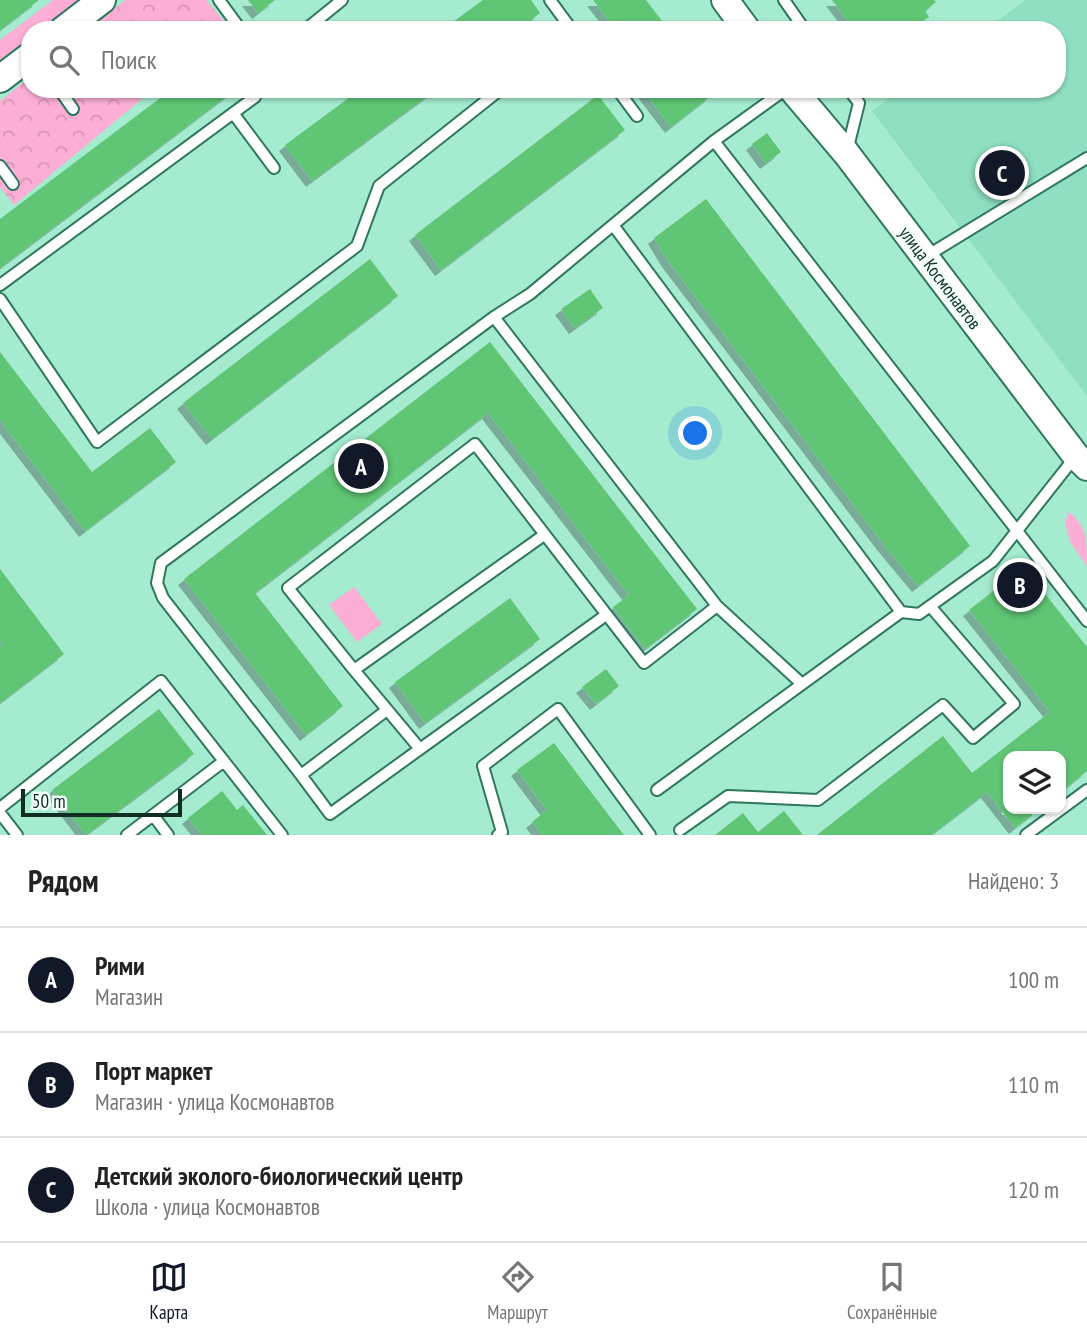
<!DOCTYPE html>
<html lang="ru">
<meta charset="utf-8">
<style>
:root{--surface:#fff;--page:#f6f6f6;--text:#222;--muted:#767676;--line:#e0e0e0;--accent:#111827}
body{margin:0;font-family:"PT Sans Narrow",sans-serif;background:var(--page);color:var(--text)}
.controls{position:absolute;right:21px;bottom:21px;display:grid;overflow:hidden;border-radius:14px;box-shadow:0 2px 5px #0004}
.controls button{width:63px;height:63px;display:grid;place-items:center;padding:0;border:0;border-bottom:2px solid var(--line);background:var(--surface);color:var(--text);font:35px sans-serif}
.scale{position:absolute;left:21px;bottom:18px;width:161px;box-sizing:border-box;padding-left:7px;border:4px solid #0f2d23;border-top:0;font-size:19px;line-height:24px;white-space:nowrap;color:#0f2d23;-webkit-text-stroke:5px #f1fef8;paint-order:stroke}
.you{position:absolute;left:696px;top:434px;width:24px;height:24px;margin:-18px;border:5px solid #fff;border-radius:50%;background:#1a73e8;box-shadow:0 0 0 10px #1a73e833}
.badge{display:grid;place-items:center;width:46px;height:46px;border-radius:50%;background:var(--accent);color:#fff;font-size:23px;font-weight:700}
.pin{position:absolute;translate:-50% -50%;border:4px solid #fff;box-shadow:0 2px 7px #0006}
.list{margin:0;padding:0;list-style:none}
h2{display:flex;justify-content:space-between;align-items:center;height:91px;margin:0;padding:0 28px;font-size:30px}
h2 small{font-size:23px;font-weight:400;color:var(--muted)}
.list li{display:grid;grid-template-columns:46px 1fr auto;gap:21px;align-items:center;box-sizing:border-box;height:105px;padding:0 28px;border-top:2px solid var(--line)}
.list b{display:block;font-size:26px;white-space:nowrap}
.list p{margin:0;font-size:23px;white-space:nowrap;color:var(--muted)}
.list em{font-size:23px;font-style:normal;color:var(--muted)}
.icon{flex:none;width:38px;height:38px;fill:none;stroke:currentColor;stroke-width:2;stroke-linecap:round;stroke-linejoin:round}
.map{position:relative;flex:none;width:1087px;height:835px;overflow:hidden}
.search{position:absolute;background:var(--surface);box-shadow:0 2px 5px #0004;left:21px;right:21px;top:21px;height:77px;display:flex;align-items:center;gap:18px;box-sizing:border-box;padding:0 24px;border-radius:28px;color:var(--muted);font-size:26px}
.sheet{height:406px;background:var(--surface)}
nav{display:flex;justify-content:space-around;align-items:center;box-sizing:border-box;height:98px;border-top:2px solid var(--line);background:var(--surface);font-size:19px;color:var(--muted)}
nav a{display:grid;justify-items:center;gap:4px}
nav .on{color:var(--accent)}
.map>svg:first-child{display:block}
.built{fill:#8fe0c2}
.green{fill:#fcaed5}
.forest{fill:url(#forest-crowns)}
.building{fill:#61c575;filter:url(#shadow)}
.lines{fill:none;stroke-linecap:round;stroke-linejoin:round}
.service-casing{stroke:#307760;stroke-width:14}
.tertiary-casing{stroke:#307760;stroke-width:30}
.service{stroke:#fff;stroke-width:10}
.tertiary{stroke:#fff;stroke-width:26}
.labels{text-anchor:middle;stroke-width:5;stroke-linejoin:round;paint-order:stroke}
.street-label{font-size:18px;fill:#0f2d23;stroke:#f1fef8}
</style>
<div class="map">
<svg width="1087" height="835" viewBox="0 0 1087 835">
<defs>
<pattern id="forest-crowns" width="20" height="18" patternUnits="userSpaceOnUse" patternTransform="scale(1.75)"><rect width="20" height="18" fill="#fcaed5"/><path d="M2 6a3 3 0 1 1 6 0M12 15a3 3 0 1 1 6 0" fill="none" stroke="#d796b7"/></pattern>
<filter id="shadow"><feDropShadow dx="-6" dy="6" stdDeviation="0" flood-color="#0004"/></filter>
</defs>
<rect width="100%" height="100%" fill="#a4ebcf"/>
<path class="built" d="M1026,0H1087V396L872,111L902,89H1057V30H985Z"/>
<path class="green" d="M53,0H79L40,30H30V38L0,60V40Z
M1069,512C1087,526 1087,540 1087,566L1070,542L1065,521Z
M354,587L382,624L357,642L329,605Z"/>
<path class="forest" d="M125,0H206L229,27L226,30H88Z
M30,77V89H154L14,205L0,187V101Z"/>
<path class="building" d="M0,0H39L0,30Z
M248,0H275L258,13Z
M483,0H531L540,13L518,30H442Z
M593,0H646L669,30H616Z
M832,0H934L936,2L925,11L929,17L918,24L922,30H855Z
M172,89H236L0,268V219Z
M361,89H437L312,181L285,145Z
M649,89H707L712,95L671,127L645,93Z
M598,95L625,130L441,270L415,235Z
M767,133L781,152L766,163L752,144Z
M706,199L970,546L918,586L883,544L668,261L654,238Z
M370,259L398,296L212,439L183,403Z
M590,289L603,308L575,328L561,309Z
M490,342L697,609L645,649L613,607L629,595L488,413L255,593L343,706L306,735L184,579Z
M0,352L92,472L150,428L176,462L85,531L0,420Z
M1024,567L1087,647V771L1061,792V756H1008V809H1039L1015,828L987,792L931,835H817L943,736L972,773L1050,712L969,610Z
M0,569L64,654L0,703V647L3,645L0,640Z
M510,598L540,639L425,723L395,682Z
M606,669L619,686L596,704L582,687Z
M159,709L194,754L86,835L52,790Z
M554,743L591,792L624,835H542L532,822L547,810L517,770Z
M222,791L237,810L243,805L267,835H202L188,818Z
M784,811L803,835H715L743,813L758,832Z"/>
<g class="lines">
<defs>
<path id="service" d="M219,0L241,30
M550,0L572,30
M784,0L805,30
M305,30L342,0
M59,89L73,109
M617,89L637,116
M233,113L274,168
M714,141L1087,621
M847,151L859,103L848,89
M0,166L13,184
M613,225L901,612
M925,257L1087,158
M0,285L255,97L257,89
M0,299L97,442L357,246L379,186L501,89
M494,317L530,294L714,141L786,89
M544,535L354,670L288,588L475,444L644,663L717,606L802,684
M354,670L420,749L606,615
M387,710L301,775L163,598L157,583L161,563L494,317L717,606
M301,775L330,814L420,749
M657,790L901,612L919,614L993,561L1075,457
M0,808L161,681L282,835
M0,813L17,835
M153,815L168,835
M680,830L728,796L818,800L943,705L973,738L1014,704L930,606
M127,835L224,761
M498,835L502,832L483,766L558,709L650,835
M1026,835L1087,790"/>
<path id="tertiary" d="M725,0L747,30
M63,30L102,0
M0,79L30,56
M792,89L846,153L1076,456L1087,467"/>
</defs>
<use href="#service" class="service-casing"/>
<use href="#tertiary" class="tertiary-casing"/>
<use href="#service" class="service"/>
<use href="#tertiary" class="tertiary"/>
</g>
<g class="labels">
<g class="street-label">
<text transform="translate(940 278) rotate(53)" y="6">улица Космонавтов</text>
</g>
</g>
</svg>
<div class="controls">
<button><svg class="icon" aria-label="layers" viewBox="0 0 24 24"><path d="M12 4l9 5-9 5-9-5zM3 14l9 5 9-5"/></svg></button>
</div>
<div class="scale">50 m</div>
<div class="you"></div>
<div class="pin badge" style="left:361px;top:466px">A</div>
<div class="pin badge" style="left:1020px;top:585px">B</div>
<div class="pin badge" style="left:1002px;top:173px">C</div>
<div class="search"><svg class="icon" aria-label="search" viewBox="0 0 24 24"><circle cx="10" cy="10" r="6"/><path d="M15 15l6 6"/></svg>Поиск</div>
</div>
<section class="sheet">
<h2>Рядом<small>Найдено: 3</small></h2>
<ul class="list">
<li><span class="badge">A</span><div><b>Рими</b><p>Магазин</p></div><em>100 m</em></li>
<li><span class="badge">B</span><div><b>Порт маркет</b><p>Магазин · улица Космонавтов</p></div><em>110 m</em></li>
<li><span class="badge">C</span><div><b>Детский эколого-биологический центр</b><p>Школа · улица Космонавтов</p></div><em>120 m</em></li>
</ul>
</section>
<nav>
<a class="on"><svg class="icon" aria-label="map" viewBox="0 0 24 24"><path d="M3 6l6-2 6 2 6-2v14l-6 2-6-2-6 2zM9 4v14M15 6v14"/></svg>Карта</a>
<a><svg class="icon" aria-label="directions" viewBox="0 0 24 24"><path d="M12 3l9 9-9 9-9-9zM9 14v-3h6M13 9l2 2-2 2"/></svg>Маршрут</a>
<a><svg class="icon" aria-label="saved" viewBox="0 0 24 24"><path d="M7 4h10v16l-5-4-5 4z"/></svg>Сохранённые</a>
</nav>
